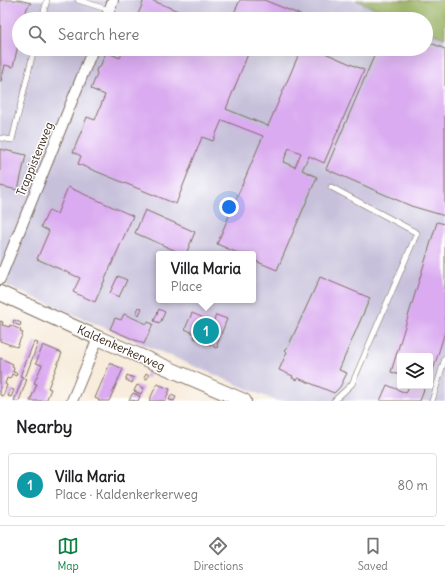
<!DOCTYPE html>
<meta charset="utf-8">
<style>
:root{--surface:#fff;--page:#f2f2f2;--text:#202124;--muted:#757577;--line:#e0e0e0;--accent:#0b8043}
body{margin:0;font-family:Delius,sans-serif;background:var(--page);color:var(--text)}
.controls{position:absolute;right:12px;bottom:12px;display:grid;overflow:hidden;border-radius:4px;box-shadow:0 4px 16px #0002}
.controls button{width:36px;height:36px;display:grid;place-items:center;padding:0;border:0;border-bottom:1px solid var(--line);background:var(--surface);color:var(--text);font:20px sans-serif}
.you{position:absolute;left:229px;top:207px;width:14px;height:14px;margin:-10px;border:3px solid #fff;border-radius:50%;background:#1a73e8;box-shadow:0 0 0 6px #1a73e833}
.badge{display:grid;place-items:center;width:26px;height:26px;border-radius:50%;background:var(--accent);color:#fff;font-size:13px;font-weight:700}
.pin{position:absolute;translate:-50% -50%;border:2px solid #fff;box-shadow:0 1px 4px #0006}
.popup{position:absolute;left:156px;top:251px;width:100px;height:52px;box-sizing:border-box;display:grid;place-content:center;border-radius:4px;background:var(--surface);filter:drop-shadow(0 1px 3px #0005);font-size:13px;white-space:nowrap;color:var(--muted)}
.popup b{font-size:15px;color:var(--text)}
.popup::after{content:'';position:absolute;left:50%;top:100%;margin-left:-8px;border:8px solid transparent;border-top-color:var(--surface)}
.list{margin:0;padding:0;list-style:none}
h2{display:flex;justify-content:space-between;align-items:center;height:52px;margin:0;padding:0 16px;font-size:17px}
h2 small{font-size:13px;font-weight:400;color:var(--muted)}
.list li{display:grid;grid-template-columns:26px 1fr auto;gap:12px;align-items:center;box-sizing:border-box;height:64px;margin:0 8px 8px;padding:0 8px;border:1px solid var(--line);border-radius:4px}
.list b{display:block;font-size:15px;white-space:nowrap}
.list p{margin:0;font-size:13px;white-space:nowrap;color:var(--muted)}
.list em{font-size:13px;font-style:normal;color:var(--muted)}
.icon{flex:none;width:22px;height:22px;fill:none;stroke:currentColor;stroke-width:2;stroke-linecap:round;stroke-linejoin:round}
.map{position:relative;flex:none;width:445px;height:401px;overflow:hidden}
.search{position:absolute;background:var(--surface);box-shadow:0 4px 16px #0002;left:12px;right:12px;top:12px;height:44px;display:flex;align-items:center;gap:10px;box-sizing:border-box;padding:0 14px;border-radius:22px;color:var(--muted);font-size:15px}
.sheet{height:124px;background:var(--surface)}
nav{display:flex;justify-content:space-around;align-items:center;box-sizing:border-box;height:56px;border-top:1px solid var(--line);background:var(--surface);font-size:11px;color:var(--muted)}
nav a{display:grid;justify-items:center;gap:2px}
nav .on{color:var(--accent)}
.map>svg:first-child{display:block}
.industrial{fill:#c6c0da;fill-rule:evenodd}
.forest{fill:#9bb465;stroke:#6b6f42}
.building{fill:#daabf0;fill-rule:evenodd}
.lines{fill:none;stroke-linecap:round;stroke-linejoin:round}
.lane-casing{stroke:#7d6e61;stroke-width:6}
.street-casing{stroke:#7d6e61;stroke-width:12}
.secondary-casing{stroke:#7d6e61;stroke-width:16}
.lane{stroke:#fff;stroke-width:5}
.street{stroke:#fff;stroke-width:10}
.secondary{stroke:#fff;stroke-width:14}
.labels{text-anchor:middle;stroke-width:3;stroke-linejoin:round;paint-order:stroke}
.street-label{font-size:12px;fill:#3b2a1e;stroke:#fff}
</style>
<div class="map">
<svg width="445" height="401" viewBox="0 0 445 401">
<rect width="100%" height="100%" fill="#fff"/>
<filter id="ink" filterUnits="userSpaceOnUse"><feTurbulence type="fractalNoise" baseFrequency=".025" numOctaves="2"/><feDisplacementMap in="SourceGraphic" scale="8" xChannelSelector="R" yChannelSelector="G"/><feConvolveMatrix kernelMatrix="1 2 1 2 8 2 1 2 1" color-interpolation-filters="sRGB"/></filter>
<filter id="wash" filterUnits="userSpaceOnUse"><feTurbulence type="fractalNoise" baseFrequency=".012" numOctaves="4" result="noise"/><feDisplacementMap in="SourceGraphic" scale="16" xChannelSelector="R" yChannelSelector="G"/><feGaussianBlur stdDeviation="0.9" result="paint"/><feColorMatrix in="noise" values="0 0 0 0 0 0 0 0 0 0 0 0 0 0 0 0 0 1.4 0 .05"/><feComposite in="paint" operator="in"/></filter>
<g filter="url(#wash)">
<rect width="100%" height="100%" fill="#f8eddd"/>
<path class="industrial" d="M0,0H384L423,19H19V49H426V20L445,29V401H276L0,283ZM159,254H253V300H159ZM400,356H430V386H400Z"/>
<path class="forest" d="M356,0H445V38L426,31V19H399Z"/>
<g id="blocks">
<path class="building" d="M0,0H19L31,3L27,8L24,19H19V41L13,67L5,65L1,82Z
M144,0H151L198,19H136Z
M240,0H264L301,15L300,19H249L234,13Z
M426,41L445,49V216L411,206L326,169L377,49H426Z
M124,49H250L226,109L268,126L301,49H316L364,70L324,163L309,156L302,170L317,177L277,270L253,260V254H240L217,244L263,136L222,120L213,141L202,137L176,204L78,164L81,156L73,152L87,117L95,120L105,95L91,89L97,74L96,71L97,68L100,67L106,52L120,58ZM289,148L301,153L295,167L283,162Z
M0,149L26,155L18,190L0,186Z
M68,187L133,216L95,302L73,292L80,278L37,259L49,231L41,227L49,210L57,214Z
M145,210L195,232L186,254H183L135,233Z
M437,222L445,224V332L430,380V356H400V375L391,372Z
M118,276L127,280L119,297L110,293Z
M320,277L370,298L339,370L347,373L340,387L334,393L298,378L297,380L292,378L293,376L279,370L287,352L285,350L288,347Z
M139,307L142,308L139,315L136,313Z
M159,309L165,312L160,323L154,321Z
M192,313L213,322L216,315L227,319L217,345L218,347L215,348L214,346L194,338L195,334L185,329Z
M124,314L147,324L148,322L153,324L144,344L110,329L115,318L121,320Z
M14,320L21,323L20,326L13,323Z
M0,321L3,322L2,325L6,326L9,327L10,325L21,330L20,332L23,333L17,347L0,341Z
M34,342L38,343L25,378L27,379L19,401H14L23,377L20,376Z
M43,345L62,353L48,388L51,389L46,401H30L37,384L34,383L42,365L36,363Z
M0,358L13,364L12,367L14,368L13,372L17,373L16,376L12,374L10,379L7,378L5,384L7,385L3,396L0,395Z
M110,363L123,369L109,401H98L99,400L95,398Z
M146,373L149,375L147,379L144,378Z
M127,375L134,378L132,383L126,380Z
M157,384L170,389L165,401H149Z
M137,385L144,388L141,394L134,391Z
M387,385L406,393L409,386H425L420,401H380Z
M11,389L14,390L11,397L8,396Z
M133,393L140,396L138,401L129,400Z
M171,395L176,397L174,401L169,400Z"/>
</g>
</g>
<g filter="url(#ink)">
<use href="#blocks" fill-opacity="0" stroke="#7d6e61" stroke-width="1"/>
<g class="lines">
<defs>
<path id="lane" d="M78,0L109,10
M42,19L47,0
M0,138L12,140L34,49
M331,187L417,233L352,384L334,401
M432,401L445,358"/>
<path id="street" d="M106,19L113,0
M0,279L93,49
M72,401L98,338"/>
<path id="secondary" d="M0,293L98,338L244,401"/>
</defs>
<use href="#lane" class="lane-casing"/>
<use href="#street" class="street-casing"/>
<use href="#secondary" class="secondary-casing"/>
<use href="#lane" class="lane"/>
<use href="#street" class="street"/>
<use href="#secondary" class="secondary"/>
</g>
</g>
<g class="labels">
<g class="street-label">
<text transform="translate(35 159) rotate(-68)" y="4">Trappistenweg</text>
<text transform="translate(121 348) rotate(24)" y="4">Kaldenkerkerweg</text>
</g>
</g>
</svg>
<div class="controls">
<button><svg class="icon" aria-label="layers" viewBox="0 0 24 24"><path d="M12 4l9 5-9 5-9-5zM3 14l9 5 9-5"/></svg></button>
</div>
<div class="you"></div>
<div class="pin badge" style="left:206px;top:331px;background:#0f9aa8">1</div>
<div class="popup"><b>Villa Maria</b>Place</div>
<div class="search"><svg class="icon" aria-label="search" viewBox="0 0 24 24"><circle cx="10" cy="10" r="6"/><path d="M15 15l6 6"/></svg>Search here</div>
</div>
<section class="sheet">
<h2>Nearby<small></small></h2>
<ul class="list">
<li><span class="badge" style="background:#0f9aa8">1</span><div><b>Villa Maria</b><p>Place · Kaldenkerkerweg</p></div><em>80 m</em></li>
</ul>
</section>
<nav>
<a class="on"><svg class="icon" aria-label="map" viewBox="0 0 24 24"><path d="M3 6l6-2 6 2 6-2v14l-6 2-6-2-6 2zM9 4v14M15 6v14"/></svg>Map</a>
<a><svg class="icon" aria-label="directions" viewBox="0 0 24 24"><path d="M12 3l9 9-9 9-9-9zM9 14v-3h6M13 9l2 2-2 2"/></svg>Directions</a>
<a><svg class="icon" aria-label="saved" viewBox="0 0 24 24"><path d="M7 4h10v16l-5-4-5 4z"/></svg>Saved</a>
</nav>
